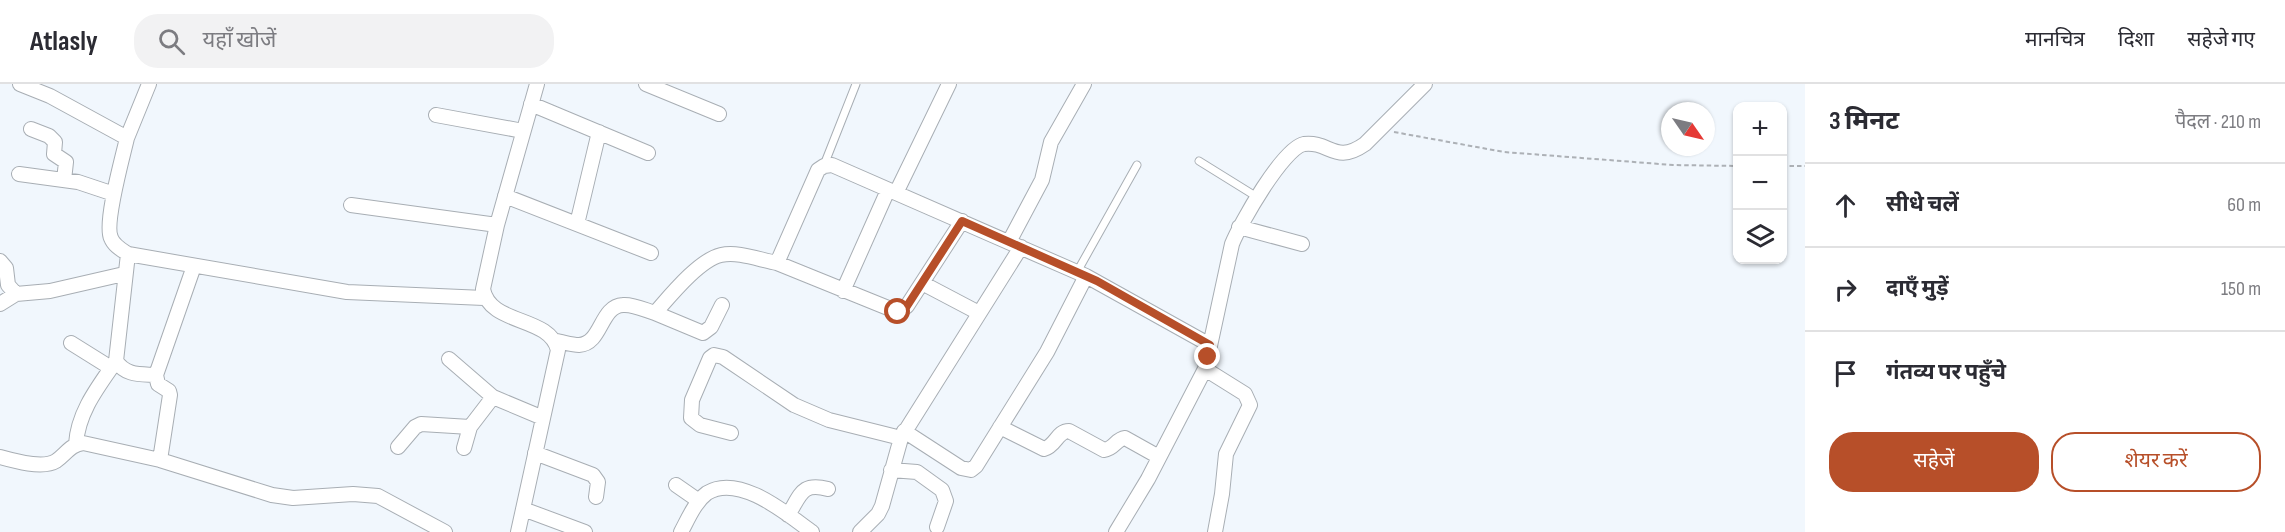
<!DOCTYPE html>
<html lang="hi">
<meta charset="utf-8">
<style>
:root{--surface:#fff;--page:#f2f2f3;--text:#2b2b33;--muted:#7c7c81;--line:#e1e1e2;--accent:#b74f29}
body{margin:0;font-family:"Sofia Sans Condensed","Noto Sans Devanagari",sans-serif;background:var(--page);color:var(--text)}
.controls{position:absolute;right:18px;top:18px;display:grid;overflow:hidden;border-radius:12px;box-shadow:0 2px 4px #0004}
.controls button{width:54px;height:54px;display:grid;place-items:center;padding:0;border:0;border-bottom:2px solid var(--line);background:var(--surface);color:var(--text);font:30px sans-serif}
.compass{position:absolute;left:1661px;top:18px;width:54px;height:54px;border-radius:50%;background:var(--surface);box-shadow:0 2px 4px #0004;rotate:124deg}
.stop{position:absolute;width:18px;height:18px;margin:-14px;border:4px solid #b74f29;border-radius:50%;background:#fff}
.stop.end{background:#b74f29;border-color:#fff;box-shadow:0 2px 6px #0008}
.list{margin:0;padding:0;list-style:none}
h2{display:flex;justify-content:space-between;align-items:center;height:78px;margin:0;padding:0 24px;font-size:26px}
h2 small{font-size:20px;font-weight:400;color:var(--muted)}
.list li{display:grid;grid-template-columns:39px 1fr auto;gap:18px;align-items:center;box-sizing:border-box;height:84px;padding:0 24px;border-top:2px solid var(--line)}
.list b{display:block;font-size:22px;white-space:nowrap}
.list em{font-size:20px;font-style:normal;color:var(--muted)}
.actions{display:flex;gap:12px;padding:18px 24px}
.actions a{flex:1;padding:14px 0;border:2px solid var(--accent);border-radius:24px;text-align:center;font-size:21px;color:var(--accent)}
.actions .main{background:var(--accent);color:#fff}
.icon{flex:none;width:33px;height:33px;fill:none;stroke:currentColor;stroke-width:2;stroke-linecap:round;stroke-linejoin:round}
.map{position:relative;flex:none;width:1805px;height:448px;overflow:hidden}
header{display:flex;align-items:center;gap:36px;box-sizing:border-box;height:84px;padding:0 30px;background:var(--surface);border-bottom:2px solid var(--line)}
header strong{font-size:28px}
nav{display:flex;gap:33px;margin-inline-start:auto;font-size:21px}
.search{width:420px;height:54px;background:var(--page);display:flex;align-items:center;gap:15px;box-sizing:border-box;padding:0 21px;border-radius:24px;color:var(--muted);font-size:22px}
main{display:flex}
aside{flex:1;background:var(--surface)}
.map>svg:first-child{display:block}
.lines{fill:none;stroke-linecap:round;stroke-linejoin:round}
.service-casing{stroke:#a8aeb4;stroke-width:9}
.minor-casing{stroke:#a8aeb4;stroke-width:16}
.path{stroke:#adb1b6;stroke-width:2;stroke-dasharray:4.5 3;stroke-linecap:butt}
.service{stroke:#fff;stroke-width:7}
.minor{stroke:#fff;stroke-width:14}
.route{stroke:#b74f29;stroke-width:8}
</style>
<header>
<strong>Atlasly</strong>
<div class="search"><svg class="icon" aria-label="search" viewBox="0 0 24 24"><circle cx="10" cy="10" r="6"/><path d="M15 15l6 6"/></svg>यहाँ खोजें</div>
<nav><a>मानचित्र</a><a>दिशा</a><a>सहेजे गए</a></nav>
</header>
<main>
<div class="map">
<svg width="1805" height="448" viewBox="0 0 1805 448">
<rect width="100%" height="100%" fill="#f1f7fd"/>
<g class="lines">
<defs>
<path id="service" d="M1199,77L1257,113
M824,81L856,0
M1077,188L1137,81"/>
<path id="minor" d="M20,0L50,12L127,54C123,72 104,139 111,154C114,162 122,166 128,170L347,208L484,214
M646,0L719,30
M531,20L648,69
M436,31L523,47
M31,45L49,52L55,58L54,70L66,78L64,96
M127,54L149,0
M19,90L78,98L114,110
M896,109L949,0
M505,112L651,169
M351,121L497,141
M577,140L599,48
M1239,143L1302,160
M1009,158L1042,96L1051,58L1084,0
M128,170L116,277C126,292 140,290 156,291
M0,177L6,184L8,201L16,210
M777,179L898,228L907,222L962,137
M922,199L979,229
M843,207L888,106
M0,220L16,210L50,207L124,190
M655,229L703,249L711,243L722,221
M556,257C563,258 572,261 579,261C602,260 600,222 623,221C633,220 645,226 655,229C670,212 699,176 721,171C738,167 760,176 777,179L818,86L824,82L832,81L1086,192L1210,261
M71,259L111,284
M449,275L493,313L543,334
M1205,285L1245,310L1250,321L1226,370L1222,410L1215,448
M1000,343L1044,365C1056,362 1057,347 1069,347L1104,366C1114,365 1116,355 1125,354L1159,373
M904,347L961,384L971,386L976,382L1047,268L1086,192
M731,349L700,341L691,334L692,316L710,274L714,271L723,273L794,321L829,336L901,354
M76,360C78,328 98,303 116,277
M398,363L415,343L421,340L470,343
M464,364L470,343L493,313
M535,369L593,391L598,398L596,413
M0,373C14,377 43,385 56,377C66,370 70,361 83,359L160,376L272,411L293,414L353,410L378,412L445,448
M160,376L170,311L169,307L158,300L156,291L194,182
M891,386L917,388L942,406L946,417L937,443
M676,401L699,417
M523,425L585,448
M788,431C801,411 801,398 828,405
M518,448L558,266C549,231 490,242 483,205L497,141L537,0
M681,448C688,435 695,418 707,409C739,389 787,430 812,448
M860,448L878,430L882,422L901,354L1021,163
M1116,448L1148,395L1205,285L1232,160C1240,140 1283,64 1304,60C1330,57 1335,81 1365,60L1425,0"/>
</defs>
<use href="#service" class="service-casing"/>
<use href="#minor" class="minor-casing"/>
<path class="path" d="M1394,48L1504,68L1673,81L1738,82
M1782,82H1805"/>
<use href="#service" class="service"/>
<use href="#minor" class="minor"/>
</g>
<g class="lines">
<path class="route" d="M898,228L907,222L962,137L1097,197L1210,261L1208,273"/>
</g>
</svg>
<div class="controls">
<button>+</button>
<button>−</button>
<button><svg class="icon" aria-label="layers" viewBox="0 0 24 24"><path d="M12 4l9 5-9 5-9-5zM3 14l9 5 9-5"/></svg></button>
</div>
<svg class="compass" viewBox="-18 -18 36 36"><path d="M0-13l5 13h-10z" fill="#e53935"/><path d="M0 13l5-13h-10z" fill="#7c7c81"/></svg>
<div class="stop" style="left:898px;top:228px"></div>
<div class="stop end" style="left:1208px;top:273px"></div>
</div>
<aside>
<h2>3 मिनट<small>पैदल · 210 m</small></h2>
<ul class="list">
<li><svg class="icon" aria-label="ahead" viewBox="0 0 24 24"><path d="M12 20V5M6 11l6-6 6 6"/></svg><div><b>सीधे चलें</b></div><em>60 m</em></li>
<li><svg class="icon" aria-label="right" viewBox="0 0 24 24"><path d="M7 20v-9h11M14 6l5 5-5 5"/></svg><div><b>दाएँ मुड़ें</b></div><em>150 m</em></li>
<li><svg class="icon" aria-label="arrive" viewBox="0 0 24 24"><path d="M6 21V4h12l-3 4 3 4H6"/></svg><div><b>गंतव्य पर पहुँचे</b></div></li>
</ul>
<div class="actions"><a class="main">सहेजें</a><a>शेयर करें</a></div>
</aside>
</main>
